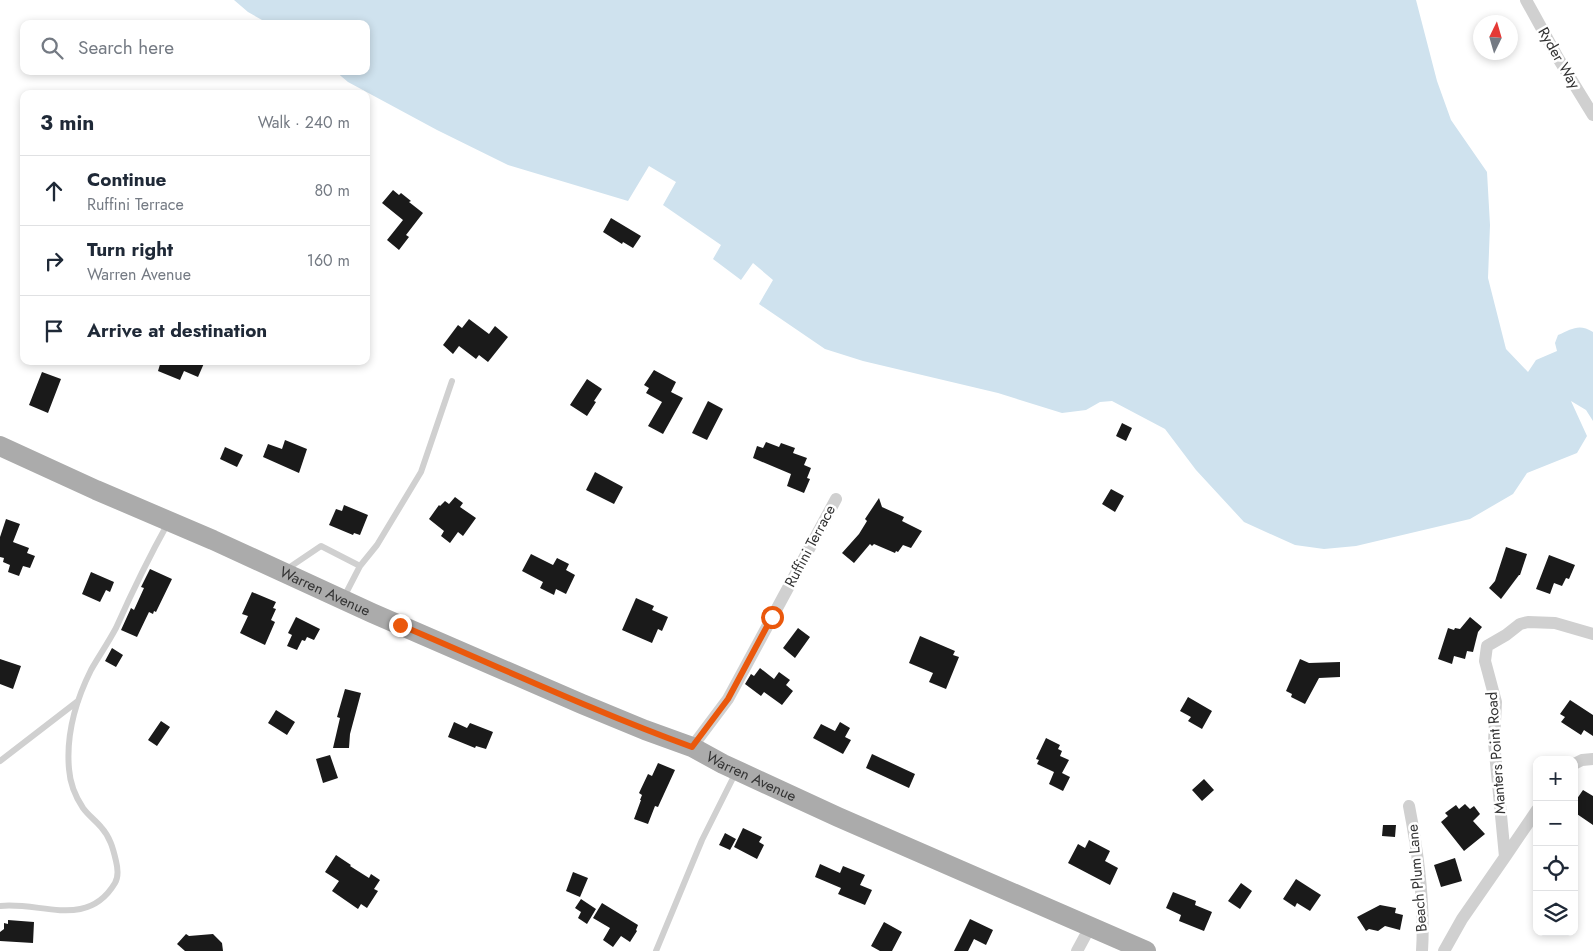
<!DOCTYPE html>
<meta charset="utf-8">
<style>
:root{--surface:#fff;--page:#f2f2f3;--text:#1f2937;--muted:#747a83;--line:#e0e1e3}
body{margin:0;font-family:Jost,sans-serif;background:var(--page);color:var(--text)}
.controls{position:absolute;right:15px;bottom:15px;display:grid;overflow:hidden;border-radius:10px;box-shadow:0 2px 8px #0003}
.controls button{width:45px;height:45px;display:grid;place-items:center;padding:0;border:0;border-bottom:1px solid var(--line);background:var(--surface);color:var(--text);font:25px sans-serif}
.compass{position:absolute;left:1473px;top:15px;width:45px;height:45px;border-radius:50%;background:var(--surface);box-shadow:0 2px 8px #0003;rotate:5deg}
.stop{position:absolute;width:15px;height:15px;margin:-11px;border:4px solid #ea580c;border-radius:50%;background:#fff}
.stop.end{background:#ea580c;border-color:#fff;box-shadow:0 1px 5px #0008}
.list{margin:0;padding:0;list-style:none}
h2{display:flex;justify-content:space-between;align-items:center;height:65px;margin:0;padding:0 20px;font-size:21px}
h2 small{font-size:16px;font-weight:400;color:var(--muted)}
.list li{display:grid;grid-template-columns:32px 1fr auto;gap:15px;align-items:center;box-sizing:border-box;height:70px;padding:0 20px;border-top:1px solid var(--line)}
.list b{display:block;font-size:19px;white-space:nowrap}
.list p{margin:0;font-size:16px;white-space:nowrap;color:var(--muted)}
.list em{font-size:16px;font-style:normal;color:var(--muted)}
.icon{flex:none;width:28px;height:28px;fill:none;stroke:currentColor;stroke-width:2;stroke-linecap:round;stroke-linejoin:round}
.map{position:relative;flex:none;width:1593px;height:951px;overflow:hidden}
.search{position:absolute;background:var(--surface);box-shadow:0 2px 8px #0003;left:20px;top:20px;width:350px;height:55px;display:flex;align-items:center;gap:12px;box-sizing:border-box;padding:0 18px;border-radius:10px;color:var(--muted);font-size:19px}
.panel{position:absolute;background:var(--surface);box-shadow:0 2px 8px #0003;left:20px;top:90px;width:350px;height:275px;border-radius:10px}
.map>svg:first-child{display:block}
.water{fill:#cfe2ee}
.building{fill:#1a1a1a}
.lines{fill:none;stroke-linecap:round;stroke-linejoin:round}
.lane{stroke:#d0d0d0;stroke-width:6}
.street{stroke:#d0d0d0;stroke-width:12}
.primary{stroke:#ababab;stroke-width:20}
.route{stroke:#ea580c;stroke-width:6}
.labels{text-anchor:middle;stroke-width:5;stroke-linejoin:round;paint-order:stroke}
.street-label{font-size:15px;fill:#333;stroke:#fff}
</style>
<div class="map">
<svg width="1593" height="951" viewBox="0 0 1593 951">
<rect width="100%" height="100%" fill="#fff"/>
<path class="water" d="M234,0H1416L1437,81L1451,120L1487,172L1490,225L1488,278L1506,349L1528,372L1536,360L1557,351L1555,343L1558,335C1572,329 1579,323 1593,332V421L1586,410L1571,401L1587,436L1577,453L1527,473L1513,494L1470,519L1356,546L1324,549L1295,545L1244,522L1196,470L1165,429L1112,401L1100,402L1086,410L1062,413L998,393L863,361L825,349L759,304L773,280L753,263L741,280L713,259L721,245L663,205L676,182L649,166L628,201L508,165L437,130L348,82L335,71H366V24H269L248,12Z"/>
<path class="building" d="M393,190L399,195L401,193L411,201L409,202L423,213L406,235L409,237L399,250L387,240L403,220L382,203Z
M611,218L641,236L633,248L623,242L622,244L603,232Z
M469,319L489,334L495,326L508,337L488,362L479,355L476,359L459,346L453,354L443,345L458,325L462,328Z
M161,361H205L198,377L184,371L180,380L158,371Z
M654,370L676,382L671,392L683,398L663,434L648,426L662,402L646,393L649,388L644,385Z
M42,372L61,379L48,413L29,405Z
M587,379L602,389L594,401L596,402L587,416L570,405Z
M708,401L723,409L707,440L692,433Z
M1122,423L1132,428L1126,441L1116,436Z
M285,440L307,449L299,473L263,457L268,444L282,449Z
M766,442L779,447L781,443L795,448L793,453L807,458L804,465L811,468L807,478L810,479L804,493L787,486L791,474L753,458L757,446L763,448Z
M225,447L243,455L237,467L220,459Z
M595,472L623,487L614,504L586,490Z
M1111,489L1124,496L1115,512L1102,504Z
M455,497L463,503L460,507L476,518L463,536L458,532L450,543L441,536L444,531L429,519L439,505L440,506L445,501L449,504Z
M879,498L882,507L904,517L902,521L922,531L911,548L903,545L898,552L896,551L895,553L874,544L872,546L870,544L854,563L842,553L859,534L867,521L865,519Z
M344,505L368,515L360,535L354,533L353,535L329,525L336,509L342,511Z
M6,519L20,524L13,542L29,548L27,553L35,556L30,568L23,566L19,576L8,572L10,565L3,562L4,558L0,557V537Z
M1506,547L1527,554L1520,575H1519L1501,599L1489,588L1495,581Z
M531,554L553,565L557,558L569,564L566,570L575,575L566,594L556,589L554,595L540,588L543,582L522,571Z
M1549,555L1575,565L1569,579L1566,578L1562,586L1554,583L1550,594L1536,589Z
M150,569L172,579L156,612L154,611L153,614L149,612L137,637L121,630L131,608L134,610L144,588L141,587Z
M91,572L114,582L110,592L106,590L100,602L82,594Z
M252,592L276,602L273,608L276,609L271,620L275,622L265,645L240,633L248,616L242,614Z
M636,598L654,606L652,610L668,617L662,631L658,629L652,643L622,630Z
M296,617L320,629L314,640L307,637L305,641L302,640L297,650L287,646L292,635L288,633Z
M1470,617L1482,627L1478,632L1473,652L1467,651L1465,659L1454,656L1452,664L1438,659L1448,628L1454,630L1455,628L1460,629Z
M798,628L810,637L795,658L783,648Z
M920,636L955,651L953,655L959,657L946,689L929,682L933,673L909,663Z
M112,648L123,655L116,667L105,661Z
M0,659L21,666L13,689L0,684Z
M1300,659L1309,663L1340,662V677L1319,678L1305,704L1291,697L1292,694L1286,691Z
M760,668L774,679L779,672L790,680L786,685L793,691L782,705L764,692L761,696L745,684L751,674L754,676Z
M345,689L361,693L350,734L349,748H333L340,718L337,717Z
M1188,697L1212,711L1202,729L1188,721L1191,717L1180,711Z
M1570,700L1593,715V736L1584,730L1581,735L1561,722L1565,717L1560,714Z
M276,710L295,722L287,735L268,723Z
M161,721L170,727L157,746L148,740Z
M454,722L467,728L470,723L493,732L486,749L476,746L475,748L448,737Z
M840,722L850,728L845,737L851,740L843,754L813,738L821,724L835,731Z
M1046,738L1060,745L1058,749L1062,751L1060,756L1069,760L1062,773L1070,777L1063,791L1049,784L1054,772L1037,764L1039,760L1036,759Z
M872,754L915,774L909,788L866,768Z
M330,755L338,778L323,783L316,759Z
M658,763L675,770L658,807L655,806L648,824L634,819L641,800H640L642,795L639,793L648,774L652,776Z
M1204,779L1214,790L1202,801L1192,790Z
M1583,790L1593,796V825L1574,812V803Z
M1465,804L1470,809L1474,806L1480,814L1473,821L1485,834L1464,851L1441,822L1448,816L1445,813L1456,805L1459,809Z
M1383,825H1396L1395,837L1382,836Z
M743,828L762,837L759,842L764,845L757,859L734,847Z
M725,833L736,839L730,850L719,845Z
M1089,840L1110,851L1105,861L1118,868L1110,885L1068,863L1078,844L1085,848Z
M336,855L351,865L350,866L369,878L371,874L380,880L374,889L378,891L367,908L361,904L358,909L332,891L339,881L325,872Z
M1455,858L1462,881L1441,887L1434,865Z
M820,864L840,873L843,866L865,875L860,885L872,890L865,905L838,894L841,888L815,877Z
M573,872L588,878L580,897L566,891Z
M1296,879L1321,895L1310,911L1297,903L1295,907L1283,899Z
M1241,883L1252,891L1240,909L1228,901Z
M1173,892L1196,901L1195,905L1212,912L1204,931L1179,921L1181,915L1166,908Z
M581,899L596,909L587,924L578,918L581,912L575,908Z
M602,903L638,925L636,930L637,931L630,942L621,936L613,947L603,940L610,928L593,918Z
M1380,905L1396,908L1395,913L1403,915L1400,930L1385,926L1378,931L1369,929L1366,931L1357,917Z
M970,919L993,930L986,945L974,939L968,951H954Z
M8,920L34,922L33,943L0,941V932L4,929V923L8,924Z
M884,922L902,932L892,951H880L871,946Z
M186,934L189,936L213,934L222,943L223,951H185L177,944Z"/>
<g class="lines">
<path class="lane" d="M360,566L377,545L421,472L452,381
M287,569L321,546L360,566L344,597
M0,761L78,701
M0,906C40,901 87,930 115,883C119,876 118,869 116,861C113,848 110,837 101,827C95,820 88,815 83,808C75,796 70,783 69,769C66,735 76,700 91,670C99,656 108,643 116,628C132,592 149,557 168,523
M656,951L702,840L736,772"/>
<path class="street" d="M1526,0L1558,58L1593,115
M692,747L728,699L836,499
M1574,764L1582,760L1593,759
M1409,806C1418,852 1425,904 1422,951
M1537,810L1505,857L1494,742L1496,702L1485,661L1487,646L1506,635L1520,624L1528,622L1555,623L1593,634
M1077,951L1090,927
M1444,951L1462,919L1505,857"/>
<path class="primary" id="s1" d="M0,446L96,490L213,540L372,613L582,704L645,730L692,747L723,764L838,817L1146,951"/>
</g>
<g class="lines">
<path class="route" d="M400,625C497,666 593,711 692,747L728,699L772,617"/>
</g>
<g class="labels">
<g class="street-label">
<text transform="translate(1559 58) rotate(60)" y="5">Ryder Way</text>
<text transform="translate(810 546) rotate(-62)" y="5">Ruffini Terrace</text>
<text dy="5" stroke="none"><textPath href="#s1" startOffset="356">Warren Avenue</textPath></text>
<text transform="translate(1496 753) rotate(-94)" y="5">Manters Point Road</text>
<text dy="5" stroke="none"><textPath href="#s1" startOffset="821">Warren Avenue</textPath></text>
<text transform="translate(1417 878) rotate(-95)" y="5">Beach Plum Lane</text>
</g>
</g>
</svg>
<div class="controls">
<button>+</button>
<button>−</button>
<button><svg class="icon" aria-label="locate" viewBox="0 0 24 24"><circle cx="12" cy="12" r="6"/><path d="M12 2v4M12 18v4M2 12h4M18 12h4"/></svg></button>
<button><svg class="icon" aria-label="layers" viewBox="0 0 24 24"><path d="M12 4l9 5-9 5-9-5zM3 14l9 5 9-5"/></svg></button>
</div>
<svg class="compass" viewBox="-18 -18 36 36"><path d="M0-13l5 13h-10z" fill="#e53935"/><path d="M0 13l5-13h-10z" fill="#747a83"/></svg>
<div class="stop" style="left:772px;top:617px"></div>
<div class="stop end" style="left:400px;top:625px"></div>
<div class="search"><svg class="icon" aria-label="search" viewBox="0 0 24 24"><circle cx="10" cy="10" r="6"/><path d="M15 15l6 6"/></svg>Search here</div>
<section class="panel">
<h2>3 min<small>Walk · 240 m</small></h2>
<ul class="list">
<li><svg class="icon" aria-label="ahead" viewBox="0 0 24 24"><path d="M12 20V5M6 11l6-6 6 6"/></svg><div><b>Continue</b><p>Ruffini Terrace</p></div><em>80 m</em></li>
<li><svg class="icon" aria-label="right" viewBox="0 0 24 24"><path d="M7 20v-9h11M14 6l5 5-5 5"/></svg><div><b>Turn right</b><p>Warren Avenue</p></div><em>160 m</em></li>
<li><svg class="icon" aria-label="arrive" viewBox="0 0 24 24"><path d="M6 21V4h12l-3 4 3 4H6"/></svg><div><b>Arrive at destination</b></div></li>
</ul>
</section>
</div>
